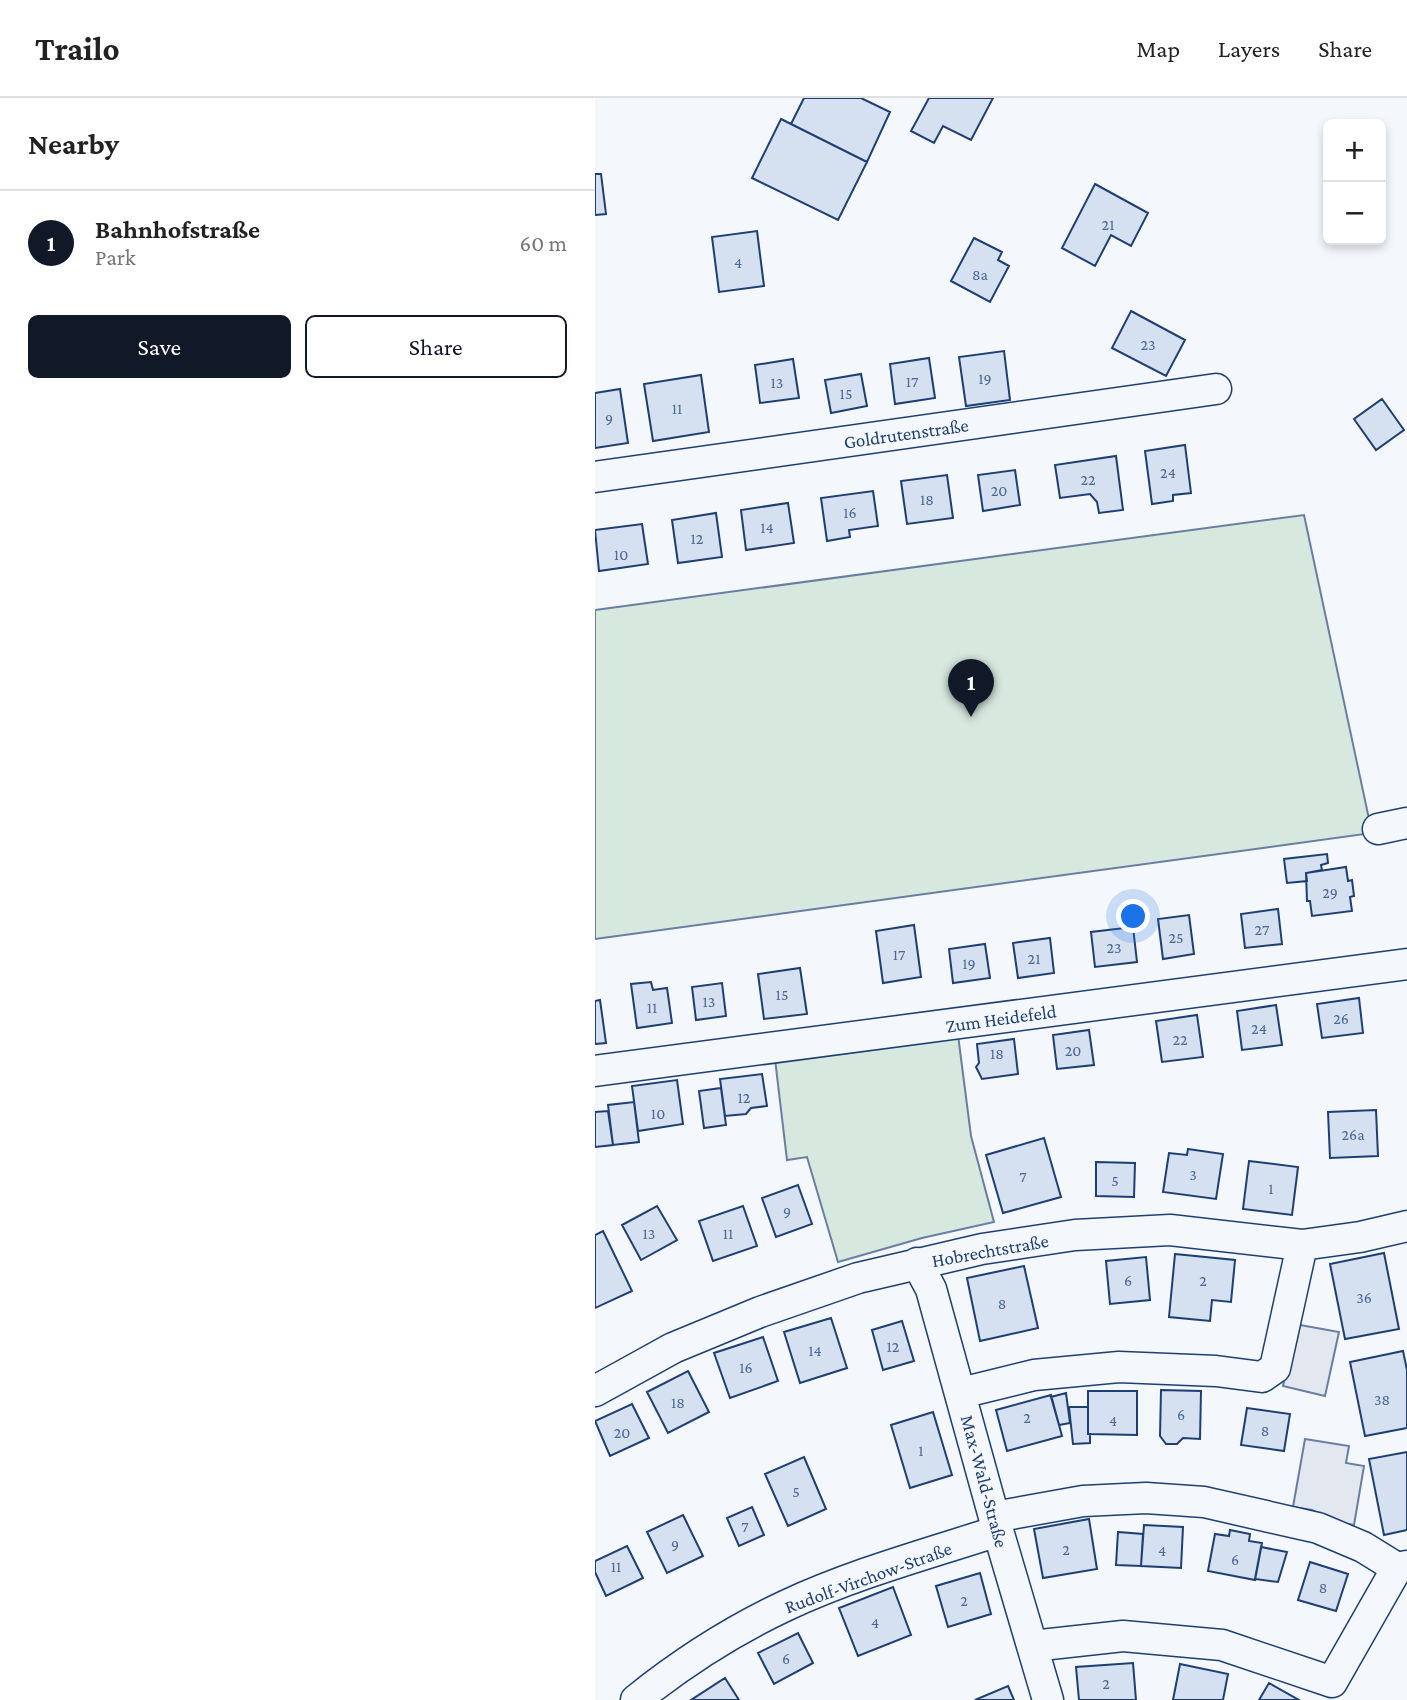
<!DOCTYPE html>
<meta charset="utf-8">
<style>
:root{--surface:#fff;--page:#f6f6f6;--text:#222;--muted:#767676;--line:#e0e0e0;--accent:#111827}
body{margin:0;font-family:"Crimson Pro",serif;background:var(--page);color:var(--text)}
.controls{position:absolute;right:21px;top:21px;display:grid;overflow:hidden;border-radius:10px;box-shadow:0 4px 10px #0003}
.controls button{width:63px;height:63px;display:grid;place-items:center;padding:0;border:0;border-bottom:2px solid var(--line);background:var(--surface);color:var(--text);font:35px sans-serif}
.you{position:absolute;left:539px;top:819px;width:24px;height:24px;margin:-18px;border:5px solid #fff;border-radius:50%;background:#1a73e8;box-shadow:0 0 0 10px #1a73e833}
.badge{display:grid;place-items:center;width:46px;height:46px;border-radius:50%;background:var(--accent);color:#fff;font-size:23px;font-weight:700}
.pin{position:absolute;translate:-50% -58px;filter:drop-shadow(0 2px 4px #0008)}
.pin::after{content:'';position:absolute;top:37px;width:24px;height:21px;background:inherit;clip-path:polygon(0 0,100% 0,50% 100%)}
.list{margin:0;padding:0;list-style:none}
h2{display:flex;justify-content:space-between;align-items:center;height:91px;margin:0;padding:0 28px;font-size:30px}
h2 small{font-size:23px;font-weight:400;color:var(--muted)}
.list li{display:grid;grid-template-columns:46px 1fr auto;gap:21px;align-items:center;box-sizing:border-box;height:105px;padding:0 28px;border-top:2px solid var(--line)}
.list b{display:block;font-size:26px;white-space:nowrap}
.list p{margin:0;font-size:23px;white-space:nowrap;color:var(--muted)}
.list em{font-size:23px;font-style:normal;color:var(--muted)}
.actions{display:flex;gap:14px;padding:21px 28px}
.actions a{flex:1;padding:16px 0;border:2px solid var(--accent);border-radius:10px;text-align:center;font-size:24px;color:var(--accent)}
.actions .main{background:var(--accent);color:#fff}
.map{position:relative;flex:none;width:812px;height:1602px;overflow:hidden}
header{display:flex;align-items:center;gap:42px;box-sizing:border-box;height:98px;padding:0 35px;background:var(--surface);border-bottom:2px solid var(--line)}
header strong{font-size:33px}
nav{display:flex;gap:38px;margin-inline-start:auto;font-size:24px}
main{display:flex}
aside{flex:1;background:var(--surface)}
.map>svg:first-child{display:block}
.green{fill:#d7e8df;stroke:#687fa3;stroke-width:2}
.parking{fill:#e3e8f0;stroke:#687fa3;stroke-width:2}
.building{fill:#d5e0f0;stroke:#1d3f73;stroke-width:2}
.lines{fill:none;stroke-linecap:round;stroke-linejoin:round}
.minor-casing{stroke:#1d3f73;stroke-width:33}
.minor{stroke:#f4f7fb;stroke-width:30}
.labels{text-anchor:middle;stroke-width:5;stroke-linejoin:round;paint-order:stroke}
.number-label{font-size:16px;fill:#4b6792}
.street-label{font-size:19px;fill:#1d3f73;stroke:#f4f7fb}
</style>
<header>
<strong>Trailo</strong>
<nav><a>Map</a><a>Layers</a><a>Share</a></nav>
</header>
<main>
<aside>
<h2>Nearby<small></small></h2>
<ul class="list">
<li><span class="badge">1</span><div><b>Bahnhofstraße</b><p>Park</p></div><em>60 m</em></li>
</ul>
<div class="actions"><a class="main">Save</a><a>Share</a></div>
</aside>
<div class="map">
<svg width="812" height="1602" viewBox="0 0 812 1602">
<rect width="100%" height="100%" fill="#f4f7fb"/>
<path class="green" d="M709,417L777,735L0,841V512Z
M363,937L376,1038L399,1124L327,1140L243,1164L212,1059L192,1062L180,961Z"/>
<path class="parking" d="M705,1227L744,1234L730,1298L688,1288L697,1245H701Z
M710,1341L754,1348L751,1365L769,1368L759,1427L741,1424L717,1412L698,1409Z"/>
<path class="building" d="M209,0H266L295,14L272,64L196,26Z
M334,0H398L376,42L348,28L339,45L316,33Z
M186,21L272,64L243,122L157,80Z
M0,76H6L11,116L0,117Z
M500,86L553,115L536,148L516,137L500,168L467,150Z
M162,133L169,188L124,194L117,139Z
M379,140L407,154L403,162L414,168L395,204L356,183Z
M536,213L590,242L571,278L517,250Z
M409,253L415,302L371,308L364,259Z
M334,260L340,300L300,306L295,266Z
M198,261L204,300L165,305L160,267Z
M266,276L272,308L236,315L230,282Z
M106,277L114,334L58,343L49,286Z
M25,291L33,345L0,350V295Z
M787,301L809,332L781,352L759,321Z
M590,347L596,395L578,397V403L557,406L550,353Z
M521,358L528,412L504,415L502,404L495,396L465,400L460,367Z
M420,372L425,407L388,413L383,377Z
M352,377L358,420L312,426L306,383Z
M278,393L283,428L254,432L255,439L232,443L226,400Z
M193,405L199,445L151,452L146,412Z
M121,415L127,459L83,465L77,422Z
M47,426L53,466L4,473L0,432Z
M732,756L733,765L726,767L727,772L711,775L712,783L692,785L689,761Z
M751,769L753,783L757,782L759,798L755,799L757,813L717,818L715,803H712L711,775Z
M683,811L687,846L650,850L646,816Z
M594,817L599,856L568,861L563,821Z
M319,827L326,879L288,885L281,833Z
M538,829L542,864L500,869L496,834Z
M455,840L459,875L423,880L418,845Z
M390,846L395,880L358,885L354,851Z
M205,870L212,916L169,921L163,876Z
M56,884L58,892L72,890L77,925L42,930L36,886Z
M127,885L131,918L101,922L97,889Z
M764,900L768,935L727,940L722,906Z
M5,902L11,945L0,946V903Z
M681,907L687,947L647,952L642,913Z
M602,917L608,959L567,964L561,923Z
M494,932L499,967L462,971L458,937Z
M419,941L423,976L387,981L381,969L384,965L382,946Z
M167,976L172,1008L156,1010L151,1016L130,1018L125,981Z
M82,982L88,1026L43,1033L37,988Z
M126,990L131,1027L109,1030L104,993Z
M39,1004L44,1044L18,1047L13,1007Z
M781,1012L783,1058L735,1060L733,1014Z
M13,1013L18,1047L0,1049V1014Z
M449,1040L466,1099L408,1115L391,1057Z
M593,1051L628,1056L621,1101L568,1094L574,1055L592,1057Z
M654,1063L703,1069L697,1117L648,1111Z
M501,1064L540,1065L539,1099L501,1098Z
M203,1087L217,1126L181,1139L167,1100Z
M62,1108L82,1142L46,1162L27,1127Z
M148,1108L162,1148L118,1163L104,1123Z
M8,1133L37,1193L0,1210V1137Z
M789,1155L804,1231L750,1241L735,1166Z
M580,1156L640,1162L636,1204L617,1202L615,1223L574,1219Z
M551,1159L555,1202L515,1206L511,1163Z
M429,1168L443,1230L385,1243L372,1180Z
M236,1220L252,1270L205,1285L189,1234Z
M307,1223L319,1263L288,1272L277,1232Z
M168,1239L183,1283L135,1300L119,1255Z
M808,1253L812,1272V1330L770,1338L755,1264Z
M93,1273L114,1314L73,1335L52,1294Z
M566,1292L606,1293L605,1341L588,1340L582,1346H571L565,1338Z
M493,1293H542V1337L493,1336Z
M471,1295L475,1325L464,1327L456,1299Z
M456,1297L467,1338L412,1353L401,1312Z
M37,1306L54,1340L15,1358L0,1323Z
M474,1309H493V1336H495V1345L478,1346Z
M652,1310L695,1316L689,1353L646,1347Z
M338,1314L357,1377L315,1390L296,1327Z
M812,1354V1432L789,1437L774,1361Z
M209,1359L231,1411L193,1428L170,1376Z
M157,1409L169,1437L144,1448L132,1420Z
M88,1417L108,1458L72,1475L52,1434Z
M494,1421L502,1471L448,1480L439,1431Z
M549,1427L588,1429L586,1470L546,1468Z
M635,1432L655,1436L654,1443L667,1445L660,1482L613,1473L620,1436L634,1438Z
M523,1434L548,1436L546,1468L521,1467Z
M32,1448L48,1480L11,1498L0,1474V1463Z
M666,1449L692,1454L683,1484L660,1481Z
M715,1464L753,1476L741,1513L703,1502Z
M385,1475L396,1516L353,1529L341,1488Z
M298,1489L316,1537L263,1558L244,1510Z
M203,1535L218,1565L179,1586L163,1555Z
M538,1565L541,1602H484L481,1569Z
M585,1566L633,1576L628,1602H578Z
M130,1580L144,1602H96Z
M674,1585L704,1602H664Z
M413,1588L419,1602H380Z"/>
<g class="lines">
<defs>
<path id="minor" d="M0,379L621,291
M783,731L812,725
M0,973L812,866
M322,1165L336,1191L399,1419L453,1602
M0,1293L78,1250L165,1214L263,1180L387,1151L480,1137L575,1132L707,1147L765,1139L812,1128
M366,1295L439,1277L524,1269L621,1273L667,1279L680,1270L707,1147
M399,1419L488,1403L551,1400L609,1404L723,1430L768,1449L802,1470L812,1468
M437,1548L528,1538L627,1547L737,1584L802,1470
M41,1602C87,1565 137,1533 190,1508C258,1476 332,1456 403,1433"/>
</defs>
<use href="#minor" class="minor-casing"/>
<use href="#minor" class="minor"/>
</g>
<g class="labels">
<g class="number-label">
<text x="513" y="132">21</text>
<text x="143" y="170">4</text>
<text x="385" y="182">8a</text>
<text x="553" y="252">23</text>
<text x="390" y="286">19</text>
<text x="317" y="289">17</text>
<text x="182" y="290">13</text>
<text x="251" y="301">15</text>
<text x="82" y="316">11</text>
<text x="14" y="326">9</text>
<text x="573" y="380">24</text>
<text x="493" y="387">22</text>
<text x="404" y="398">20</text>
<text x="332" y="407">18</text>
<text x="255" y="420">16</text>
<text x="172" y="435">14</text>
<text x="102" y="446">12</text>
<text x="26" y="462">10</text>
<text x="735" y="800">29</text>
<text x="667" y="837">27</text>
<text x="581" y="845">25</text>
<text x="519" y="855">23</text>
<text x="304" y="862">17</text>
<text x="439" y="866">21</text>
<text x="374" y="871">19</text>
<text x="187" y="902">15</text>
<text x="114" y="909">13</text>
<text x="57" y="915">11</text>
<text x="746" y="926">26</text>
<text x="664" y="936">24</text>
<text x="585" y="947">22</text>
<text x="478" y="958">20</text>
<text x="402" y="961">18</text>
<text x="149" y="1005">12</text>
<text x="63" y="1021">10</text>
<text x="758" y="1042">26a</text>
<text x="598" y="1082">3</text>
<text x="428" y="1084">7</text>
<text x="520" y="1088">5</text>
<text x="676" y="1096">1</text>
<text x="192" y="1119">9</text>
<text x="54" y="1141">13</text>
<text x="133" y="1141">11</text>
<text x="533" y="1188">6</text>
<text x="608" y="1188">2</text>
<text x="769" y="1205">36</text>
<text x="407" y="1211">8</text>
<text x="298" y="1254">12</text>
<text x="220" y="1258">14</text>
<text x="151" y="1275">16</text>
<text x="787" y="1307">38</text>
<text x="83" y="1310">18</text>
<text x="586" y="1322">6</text>
<text x="432" y="1325">2</text>
<text x="518" y="1328">4</text>
<text x="670" y="1338">8</text>
<text x="27" y="1340">20</text>
<text x="326" y="1358">1</text>
<text x="201" y="1399">5</text>
<text x="150" y="1434">7</text>
<text x="80" y="1452">9</text>
<text x="471" y="1457">2</text>
<text x="567" y="1458">4</text>
<text x="640" y="1467">6</text>
<text x="21" y="1474">11</text>
<text x="728" y="1495">8</text>
<text x="369" y="1508">2</text>
<text x="280" y="1530">4</text>
<text x="191" y="1566">6</text>
<text x="511" y="1591">2</text>
</g>
<g class="street-label">
<text transform="translate(311 335) rotate(-8)" y="7">Goldrutenstraße</text>
<text transform="translate(406 920) rotate(-8)" y="7">Zum Heidefeld</text>
<text transform="translate(395 1152) rotate(-10)" y="7">Hobrechtstraße</text>
<text transform="translate(390 1383) rotate(75)" y="7">Max-Wald-Straße</text>
<text transform="translate(273 1479) rotate(-20)" y="7">Rudolf-Virchow-Straße</text>
</g>
</g>
</svg>
<div class="controls">
<button>+</button>
<button>−</button>
</div>
<div class="you"></div>
<div class="pin badge" style="left:376px;top:619px">1</div>
</div>
</main>
